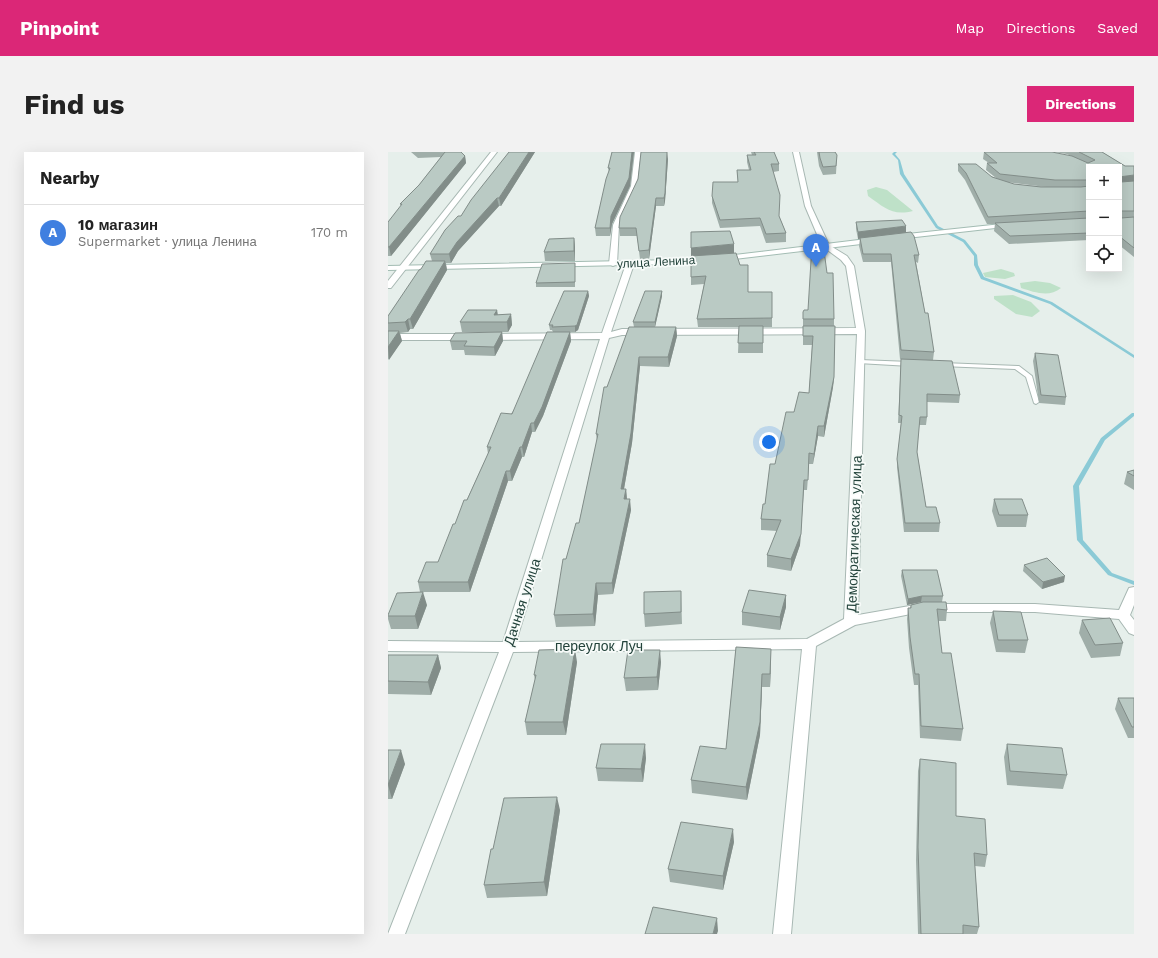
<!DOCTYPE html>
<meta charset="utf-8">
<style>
:root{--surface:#fff;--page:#f2f2f2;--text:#222;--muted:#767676;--line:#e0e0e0;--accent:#db2777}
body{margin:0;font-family:"Work Sans",sans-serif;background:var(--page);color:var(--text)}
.controls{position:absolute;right:12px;top:12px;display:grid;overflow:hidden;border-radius:0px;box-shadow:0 4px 16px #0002}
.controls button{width:36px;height:36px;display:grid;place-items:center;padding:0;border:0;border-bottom:1px solid var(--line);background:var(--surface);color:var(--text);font:20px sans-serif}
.you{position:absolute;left:381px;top:290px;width:14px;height:14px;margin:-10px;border:3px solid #fff;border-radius:50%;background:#1a73e8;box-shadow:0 0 0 6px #1a73e833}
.badge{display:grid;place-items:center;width:26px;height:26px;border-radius:50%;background:var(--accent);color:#fff;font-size:13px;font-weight:700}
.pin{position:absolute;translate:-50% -33px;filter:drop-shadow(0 1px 2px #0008)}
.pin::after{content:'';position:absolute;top:21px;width:14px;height:12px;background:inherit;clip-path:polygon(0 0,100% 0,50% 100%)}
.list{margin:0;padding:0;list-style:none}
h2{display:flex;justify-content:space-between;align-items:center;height:52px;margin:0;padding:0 16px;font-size:17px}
h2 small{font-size:13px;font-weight:400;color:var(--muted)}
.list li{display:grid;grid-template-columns:26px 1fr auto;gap:12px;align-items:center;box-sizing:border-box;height:56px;padding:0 16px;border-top:1px solid var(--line)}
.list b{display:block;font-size:15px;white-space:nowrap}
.list p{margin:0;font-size:13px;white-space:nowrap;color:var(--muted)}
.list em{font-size:13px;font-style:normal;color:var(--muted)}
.icon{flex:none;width:22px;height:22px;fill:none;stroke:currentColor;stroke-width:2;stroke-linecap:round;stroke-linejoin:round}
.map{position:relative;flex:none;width:746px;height:782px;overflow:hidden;border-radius:0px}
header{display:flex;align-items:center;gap:24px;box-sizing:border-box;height:56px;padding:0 20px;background:var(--accent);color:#fff}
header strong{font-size:19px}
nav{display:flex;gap:22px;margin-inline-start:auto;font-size:14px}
.intro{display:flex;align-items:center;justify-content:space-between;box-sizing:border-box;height:96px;padding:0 24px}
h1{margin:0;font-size:28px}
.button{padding:10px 18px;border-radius:0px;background:var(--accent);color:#fff;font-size:14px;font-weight:700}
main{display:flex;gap:24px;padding:0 24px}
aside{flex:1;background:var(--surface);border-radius:0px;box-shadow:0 4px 16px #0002}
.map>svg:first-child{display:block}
.green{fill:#bee1c8}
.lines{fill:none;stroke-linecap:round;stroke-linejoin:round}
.stream{fill:#8bcad6;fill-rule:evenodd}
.lane-casing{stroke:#a8b8b3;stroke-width:2}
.street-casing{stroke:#a8b8b3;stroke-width:2}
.secondary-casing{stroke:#a3bcb3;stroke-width:2}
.lane{fill:#fff;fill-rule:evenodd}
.street{fill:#fff;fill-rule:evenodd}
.secondary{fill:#fff;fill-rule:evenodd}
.wall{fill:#a0aea9;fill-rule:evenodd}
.shaded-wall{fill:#828d89}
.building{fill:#bacac4;stroke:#828d89}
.labels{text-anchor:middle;stroke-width:3.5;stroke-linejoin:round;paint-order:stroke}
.far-street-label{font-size:12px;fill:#23433b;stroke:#f7fbf9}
.street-label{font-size:14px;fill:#23433b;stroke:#f7fbf9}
</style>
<header>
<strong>Pinpoint</strong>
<nav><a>Map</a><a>Directions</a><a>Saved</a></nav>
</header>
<div class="intro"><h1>Find us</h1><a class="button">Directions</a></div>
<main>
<aside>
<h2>Nearby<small></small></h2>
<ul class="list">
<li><span class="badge" style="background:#3f7fe0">A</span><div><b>10 магазин</b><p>Supermarket · улица Ленина</p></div><em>170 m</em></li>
</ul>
</aside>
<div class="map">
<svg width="746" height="782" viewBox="0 0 746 782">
<rect width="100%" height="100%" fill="#e6efeb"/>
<path class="green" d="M488,35L499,38L525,59C504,64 497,56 480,44L479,38Z
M613,117L626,121L627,124L617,127L597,125L595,121Z
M647,129L662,131L673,136C661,146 646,140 633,136L632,131Z
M625,143L643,150L652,159L644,165L628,162L606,147V144Z"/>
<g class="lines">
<path class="stream" d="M506,0H509L507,2L512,8L516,22L550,74L577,88L589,103L590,113L596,125L664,150L746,203V206L662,152L593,127L586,113V104L575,90L548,76L512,22L510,8L504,2Z
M744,261H746V264L717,288L691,334L695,388L724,421L746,429V433L720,423L689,388L685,334L713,286Z"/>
<defs>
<path id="lane" d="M472,208L522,210L525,212L522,214L470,211L469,210Z
M555,211L631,214L644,224L651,250L648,252L646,251L638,225L627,217L553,214V212Z"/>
<path id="street" d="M103,0H109L3,136H0V129Z
M247,0H253L249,34L231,73L229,112L225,114L221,112L225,73L243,34Z
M405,0H411L423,54L441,93L459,104L466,114L477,179L470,463L533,452H647L731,458L741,436L746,435V453L742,463L746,468V483L741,481L731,467L647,460H533L467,473L428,494L403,782H385L414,497L125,500L17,782H0L111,500L0,499V489L115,490L212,187L99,188L95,185L99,182L214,181L238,112L242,110L246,112L223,180L234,177L468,176L458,114L453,108L434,94L417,54ZM469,182L456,467L419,487L128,490L221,186L234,183Z
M0,182H80L84,185L80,188H0Z"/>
<path id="secondary" d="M623,71L626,73L625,74L510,87L506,85L510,83Z
M487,86L491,88L490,90L338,108L285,112L0,118V114L285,108L338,104Z"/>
</defs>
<use href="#lane" class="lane-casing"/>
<use href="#street" class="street-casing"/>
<use href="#secondary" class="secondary-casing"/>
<use href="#lane" class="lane"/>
<use href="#street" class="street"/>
<use href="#secondary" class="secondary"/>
</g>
<path class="wall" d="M23,0H73L77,4L78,11L3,104H0V70L13,54L12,52L31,33L53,5L30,6Z
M121,0H147L113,54H111L70,99L63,111H58L59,118L25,177H22L20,180L12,181L14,189L0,208V164L33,117L44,109L42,102L73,64Z
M224,0H246L242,34L224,72L222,84H208L207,76L221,20L220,16Z
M363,0H386L391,12V19L385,20L391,64L398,81V90L378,91L372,74L332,76L324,51V44L350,30L349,18H361L359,10V3H364Z
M429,0H447L449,3L448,22L435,23L431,14Z
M596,0L683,4L679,2L666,0H714L737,14H746V105L731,93V15H701V88L621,92L606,79L607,72H599L577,28L570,19V12L608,26L598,18L599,11H601L595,7ZM618,30L658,35L626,32Z
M280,7L277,49L276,54H268L261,107H252L249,84H232L231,76L250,27Z
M468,70L518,80L531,103L530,111L528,110L537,161L546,200L545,208L572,243L571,251L539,250V265L538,273H531L529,300L538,355L552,371L551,380H516L509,315L513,271H510L513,207H512L503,110H475L471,94L472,86L470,87L468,77Z
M186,86L187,95V109H157L156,100Z
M346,92V101L360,140H384V175H375V201H350L351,175H310L309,167L316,132L303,133V125Z
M187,116V135H148V131Z
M439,121L446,167V225L445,235L436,285L430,284L425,312H421L419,338H416L412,393L403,419L379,415V403L389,379L373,378V367L387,312L406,260L421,241L424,193H415V160L420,158Z
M200,139L201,144L190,178L187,180H165L164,178H162L161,173Z
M274,139V144L267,175H288L289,184L281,215L252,214L244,291L236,337H238L239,347L243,358L225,442L210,443L207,474L168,475L166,463L178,407L191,371L209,288L208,282L219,235L246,175L245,170Z
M109,158L110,163L123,162L124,173L120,180H74L72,170Z
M114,180L115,189L107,204L77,203L76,198H64L62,189Z
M182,180L183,189L155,264L147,280H144L136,305H134L124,329H120L82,440H32L30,430L50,410L100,302L99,295Z
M647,201L678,245L677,253L651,251L645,209Z
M746,318V338L736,332L739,320Z
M606,347L640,363L638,375H609L604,359Z
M636,413L676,430L654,437L635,419Z
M514,418L555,444L554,450L559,458L558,469H550L554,501L575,577L573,589L532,586L530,533H526L521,496L519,467L520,456H522L523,453L534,450L519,453L513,424Z
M293,439L294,472L257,475L256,462Z
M398,443V455L392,478L354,473V460Z
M39,453L30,477H3L0,467V463Z
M605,459L640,488L637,501L608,500L602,471Z
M694,468L735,491L732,504L703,506L691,481Z
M348,495L383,510L382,535H374L372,583L359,648L304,641L303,628L338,597Z
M0,503H50L53,516L43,543L0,542Z
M189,510L178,583H139L137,570L147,528L146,523Z
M273,510L270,538L238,539L236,526Z
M730,546H746V586H740L727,557Z
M619,592L679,623L675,637L619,633L616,605Z
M0,598L17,612L4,647H0Z
M258,606L255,630L210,629L208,616Z
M532,607L568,664L599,703L597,715L587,714L591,775L589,782H530L528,708L530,619Z
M172,658L159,744L99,746L96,733Z
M346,690L335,738L282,730L280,717Z"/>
<path class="shaded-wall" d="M141,0H147L113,54L111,46Z
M244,0H246L242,34L224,72L222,84V76L223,64Z
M279,0L280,7L277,49L276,54V46Z
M77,4L78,11L3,104L1,95Z
M746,23V30L731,32V25Z
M109,46L111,54L70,99L63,111L61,102L69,90Z
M268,46V54L261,107V98Z
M518,74V81L470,87V80Z
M186,86L187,95V109L186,99Z
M346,92V102L303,105V96Z
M57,109L59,118L25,177L22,167Z
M200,139L201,144L190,178L187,180V174Z
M274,139V144L267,175V170Z
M109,158L110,168L106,163Z
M123,162L124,173L120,180L119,170Z
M20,167L22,177L20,180L17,170Z
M288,175L289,184L281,215L280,205Z
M11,179L14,189L1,208L0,195Z
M114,180L115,189L107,204L106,195Z
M182,180L183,189L155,264L147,280L146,271Z
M251,205L252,214L244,291L234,348L233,337Z
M446,225L445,235L436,285V274Z
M143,271L144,280L136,305L134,295Z
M430,274V284L425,312L426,302Z
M132,295L134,305L124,329L122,319Z
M118,319L120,329L82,440L80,430Z
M416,328L412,393L403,419V407Z
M238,337L239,348L236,347Z
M242,347L243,358L225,442L224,431Z
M677,424L676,430L654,437L655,430Z
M208,431L210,443L207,474L205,462Z
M35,440L39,453L30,477L27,464Z
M398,443V455L392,478V465Z
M534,444L533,450L519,453L520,447Z
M187,497L189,510L178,583L175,570Z
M383,497V510L382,535V522Z
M272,498L273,510L270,538L269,525Z
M50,503L53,516L43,543L40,530Z
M374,522V535L372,583L359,648L358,635Z
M257,592L258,606L255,630L253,617Z
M13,598L17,612L4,647L0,633Z
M169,645L172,658L159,744L156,730Z
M345,677L346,690L335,738V724Z
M329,766L330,779L329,782H325Z"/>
<path class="building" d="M57,0H73L77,4L1,95H0V70L14,52H12L31,33Z
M121,0H141L111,46H109L69,90L61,102H42L57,78L70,64H73L83,48Z
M224,0H244L241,26L223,64L222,76H207L218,27L222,16H220Z
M253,0H279L277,41L276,46H268L261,98L251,99L248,76H231L232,65L250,27Z
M366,0H386L391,12H383L392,43L391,64L398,81L378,82L372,66L332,68L324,44L325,30H350L349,18H363L359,3H368Z
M431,0H447L449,3L448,14L435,15L432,6Z
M596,0H664L684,4L700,11L707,8L691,0H714L737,14H746V23L731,25V15H701V28H667L612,22L599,11H609Z
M570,12H588L604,25L626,32L653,35H693L701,34V59L600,65L578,21Z
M731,25L733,30L746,29V59H733L731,64L733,66L746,65V96L731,84Z
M701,66V81L622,84L607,71Z
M514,68L518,74L470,80L468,70Z
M342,79L346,92L303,96V80Z
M523,80L526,84L531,103H526L537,161H540L546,200L513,198L503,102H475L472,86Z
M186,86V99L156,100L161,87Z
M435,91L439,121H445L446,167H415V160L416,158H420L424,92Z
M348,101L352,113H360V140H384V166L309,167L318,124L303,125V104Z
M38,109H57L22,167H20L17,170L0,171V164L31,118L33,117Z
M187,111V130L148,131L154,112Z
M176,139H200L189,173L187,174L164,175L165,173H161Z
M257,139H274L267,170H245Z
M80,158H109L106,163L123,162L119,170H72Z
M351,174H375V191H350Z
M415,174H447L446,225L436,274H430L426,302L421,301L420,328H416L413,382L403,407L379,403L393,368L373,367L375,352H377L382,312H387L398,260H406L411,240L421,241L425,184H415Z
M241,175H288L280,205H251L243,281L233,337H238L236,347H242L224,431H208L205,462L166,463L175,407H178L188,371H191L210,282H208L216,235H219Z
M0,179H11L0,195Z
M114,180L106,195L76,194L79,189H62L67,181Z
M159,180H182L154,255L146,271H143L134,295H132L122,319H118L80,430H30L38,410H50L65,372H67L76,348H79L103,295H99L113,261L124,262Z
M647,201L670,203L678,245L653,243Z
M513,207L564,209L572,243L539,242V265H532L529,300L538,355H548L552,371H517L509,307L514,264L511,263Z
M746,318V324L739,320Z
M606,347H634L640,363H611Z
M659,406L677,424L655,430L636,413Z
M514,418H549L555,444H534L520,447Z
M361,438L398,443L392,465L354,460Z
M293,439V460L256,462V440Z
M35,440L27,464H0V463L9,441Z
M535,450H558L559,458L549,457L554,501H563L575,577L533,574L531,522H527L522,485L520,456H523V453Z
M605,459L633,460L640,488H610Z
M722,466L735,491L707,493L694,468Z
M348,495L383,497L382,522H374L372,570L358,635L303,628L312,594L338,597Z
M187,497L175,570H137L148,523H146L151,498Z
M240,498H272L269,525L236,526Z
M0,503H50L40,530L0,529Z
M730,546H746V575H744Z
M213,592H257L253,617L208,616Z
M619,592L674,596L679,623L622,619Z
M0,598H13L0,633Z
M532,607L568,611V664L597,667L599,703L586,701L591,775L575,773V782H533L530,695Z
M169,645L156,730L96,733L103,697H105L116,646Z
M293,670L345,677L335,724L280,717Z
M265,755L329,766L325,782H257Z"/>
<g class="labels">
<g class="far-street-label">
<text transform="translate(268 110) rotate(-3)" y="4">улица Ленина</text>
</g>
<g class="street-label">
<text transform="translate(466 382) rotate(-88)" y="5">Демократическая улица</text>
<text transform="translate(134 450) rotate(-72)" y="5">Дачная улица</text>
<text x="211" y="499">переулок Луч</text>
</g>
</g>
</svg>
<div class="controls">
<button>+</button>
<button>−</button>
<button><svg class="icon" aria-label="locate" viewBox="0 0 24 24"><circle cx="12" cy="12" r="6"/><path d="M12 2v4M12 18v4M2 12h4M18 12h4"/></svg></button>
</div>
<div class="you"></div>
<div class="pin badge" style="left:428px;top:115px;background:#3f7fe0">A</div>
</div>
</main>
